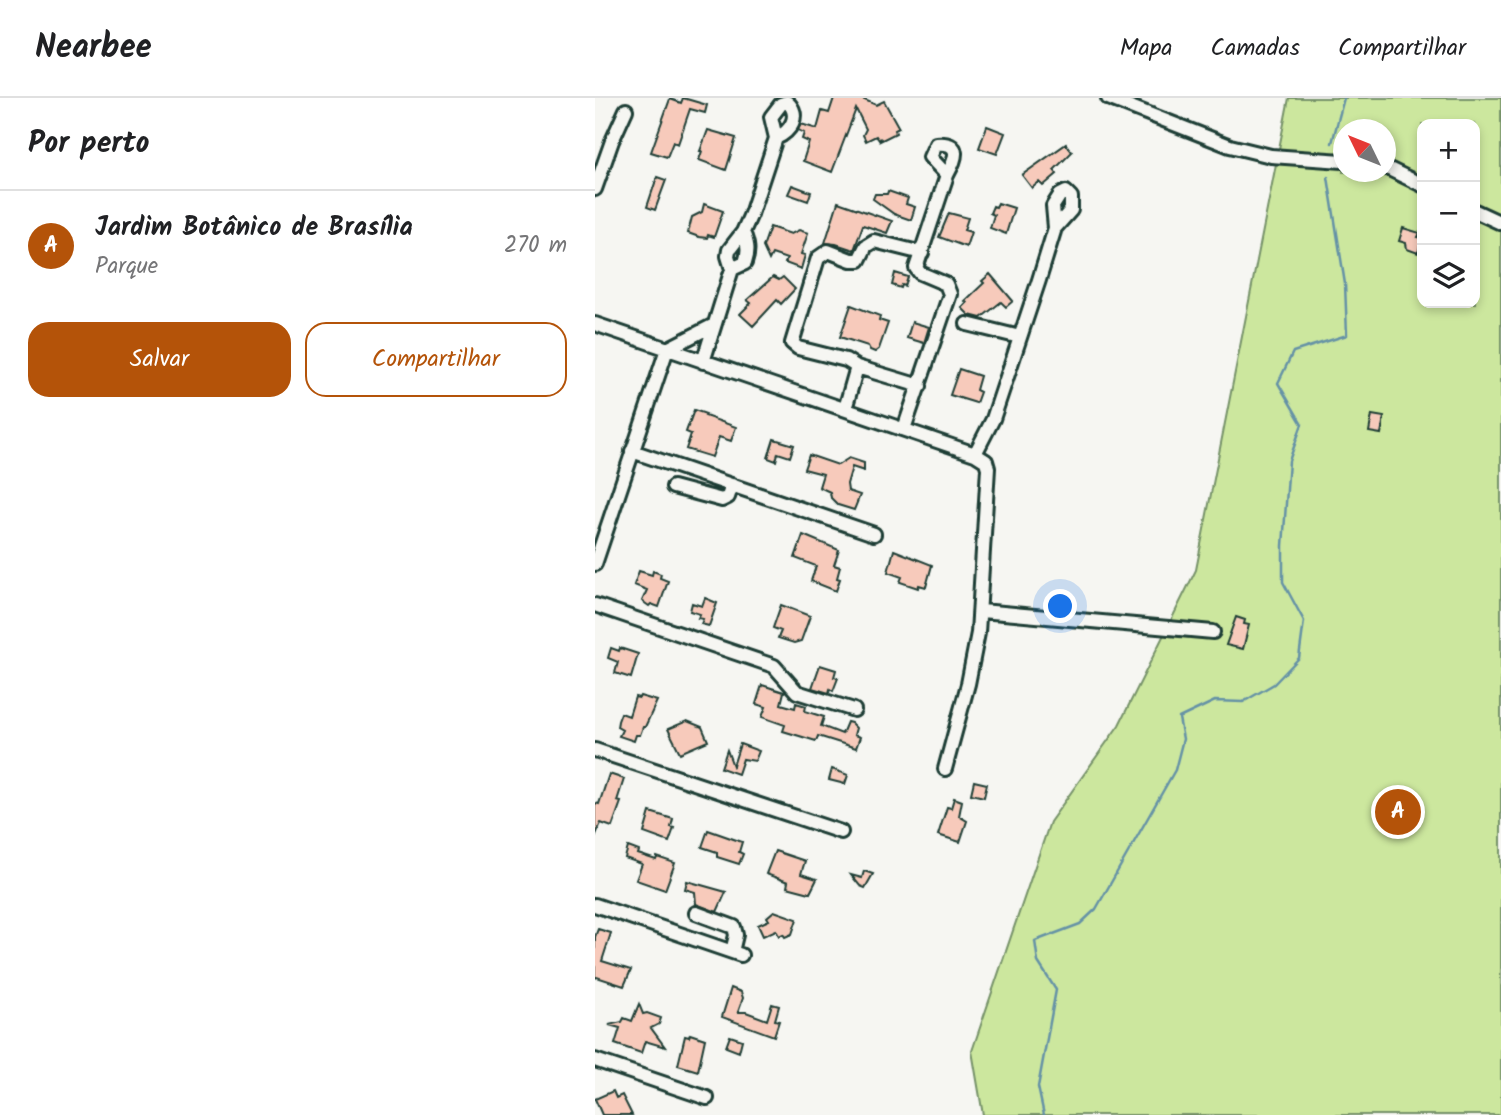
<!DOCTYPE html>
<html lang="pt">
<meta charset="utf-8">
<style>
:root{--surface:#fff;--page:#f2f2f2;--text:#202124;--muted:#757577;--line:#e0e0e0;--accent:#b45309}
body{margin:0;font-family:Kalam,sans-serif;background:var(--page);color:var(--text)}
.controls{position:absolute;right:21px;top:21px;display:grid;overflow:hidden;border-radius:14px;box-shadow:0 4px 10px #0003}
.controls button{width:63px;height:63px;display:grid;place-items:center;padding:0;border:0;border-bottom:2px solid var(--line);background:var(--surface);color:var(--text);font:35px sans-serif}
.compass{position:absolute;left:738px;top:21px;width:63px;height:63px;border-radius:50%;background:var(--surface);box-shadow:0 4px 10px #0003;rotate:313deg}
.you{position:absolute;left:466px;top:509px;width:24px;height:24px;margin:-18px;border:5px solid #fff;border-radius:50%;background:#1a73e8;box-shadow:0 0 0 10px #1a73e833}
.badge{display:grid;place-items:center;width:46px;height:46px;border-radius:50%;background:var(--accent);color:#fff;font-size:23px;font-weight:700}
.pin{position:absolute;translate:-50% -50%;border:4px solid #fff;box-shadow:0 2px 7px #0006}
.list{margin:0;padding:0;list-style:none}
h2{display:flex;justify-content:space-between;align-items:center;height:91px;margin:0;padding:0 28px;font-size:30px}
h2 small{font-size:23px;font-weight:400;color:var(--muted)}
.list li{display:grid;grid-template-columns:46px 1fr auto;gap:21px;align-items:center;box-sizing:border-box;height:112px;padding:0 28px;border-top:2px solid var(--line)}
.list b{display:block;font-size:26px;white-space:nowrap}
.list p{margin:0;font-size:23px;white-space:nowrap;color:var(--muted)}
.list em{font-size:23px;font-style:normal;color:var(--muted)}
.actions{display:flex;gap:14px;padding:21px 28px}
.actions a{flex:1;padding:16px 0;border:2px solid var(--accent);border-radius:21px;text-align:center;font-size:24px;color:var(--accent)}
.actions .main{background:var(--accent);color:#fff}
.icon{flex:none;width:38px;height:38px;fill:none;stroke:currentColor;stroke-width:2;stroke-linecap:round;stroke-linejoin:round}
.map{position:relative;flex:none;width:906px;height:1017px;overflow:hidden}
header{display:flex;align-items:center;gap:42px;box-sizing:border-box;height:98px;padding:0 35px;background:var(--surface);border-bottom:2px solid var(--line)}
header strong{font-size:33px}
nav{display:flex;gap:38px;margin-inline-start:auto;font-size:24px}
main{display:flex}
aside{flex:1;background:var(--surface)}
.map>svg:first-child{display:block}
.green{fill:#cce79e;stroke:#769269;stroke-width:2;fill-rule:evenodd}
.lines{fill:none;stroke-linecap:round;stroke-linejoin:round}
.stream{stroke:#6592a6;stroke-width:2.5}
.building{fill:#f7cabb;stroke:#1f3d34;stroke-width:2}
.minor-casing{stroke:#1f3d34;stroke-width:18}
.minor{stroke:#f6f6f2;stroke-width:12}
</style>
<header>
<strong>Nearbee</strong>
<nav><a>Mapa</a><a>Camadas</a><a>Compartilhar</a></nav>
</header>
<main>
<aside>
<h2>Por perto<small></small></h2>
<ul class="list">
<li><span class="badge">A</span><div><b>Jardim Botânico de Brasília</b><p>Parque</p></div><em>270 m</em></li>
</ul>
<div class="actions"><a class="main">Salvar</a><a>Compartilhar</a></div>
</aside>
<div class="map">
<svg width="906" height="1017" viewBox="0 0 906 1017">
<rect width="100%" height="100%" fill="#f6f6f2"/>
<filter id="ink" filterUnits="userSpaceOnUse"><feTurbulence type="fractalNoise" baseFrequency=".0143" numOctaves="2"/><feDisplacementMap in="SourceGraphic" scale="14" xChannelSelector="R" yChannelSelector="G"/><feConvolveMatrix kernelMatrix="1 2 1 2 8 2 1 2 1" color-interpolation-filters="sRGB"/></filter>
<g filter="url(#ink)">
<path class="green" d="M694,0H906V1017H388L377,953L455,724L524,627L601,472ZM827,26H880V205H827ZM748,32H790V74H748Z"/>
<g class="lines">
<path class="stream" d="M737,45L749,0
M449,1017L443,989L461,892L443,864L440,843L485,826L501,811L580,672L588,641L584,620L620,603L648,604L679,586L704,560L709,523L688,484V448L694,363L707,326L683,285L698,254L752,237L750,186L733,79"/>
</g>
<path class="building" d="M88,0L112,7L110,15L95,11L83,46L78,44L72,59L56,54L75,1L86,5Z
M239,0H265L281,7L289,3L304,30L300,32L301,35L285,43L286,40L284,42L281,38L271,43L268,37L271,31L261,11L237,74L208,63L214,44L207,41L209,35L203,32L206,26L222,31L227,13L234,15Z
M392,28L410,35L402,56L384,50Z
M113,32L141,40L131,72L104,62L107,53H105Z
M471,46L477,54L459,72L462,76L448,88L444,84L437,90L427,77Z
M62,79L71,82L60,112L52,109Z
M197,87L216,94L213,103L193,96Z
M293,93L313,100L311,106L320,109L316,122L299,116L278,101L280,96H292Z
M243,104L297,123L292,135L268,127L259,152L241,146L230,145Z
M403,105L419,110L411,136L395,130L399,117L395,115L398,108L401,109Z
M109,106L128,113L119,139L113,137L112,140L104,139L93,135L97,119L107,114Z
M354,115L373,120L369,132L376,134L371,149L344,139Z
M175,129L196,136L204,132L213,135L206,156L210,157L206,171L190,165L192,161L177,156L174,162L168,149Z
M808,130L825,135L823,139L827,140L823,155L812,151L811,145L804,143Z
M300,175L313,179L310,188L307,187L306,190L297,187Z
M395,176L418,203L411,209L406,204L386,220L374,217L367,210L372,205L370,203L389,185L387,183Z
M178,179L184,182L188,179L200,191L186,206L182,202L158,228L145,216L156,205L152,202Z
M256,207L285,218L284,222L293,225L284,251L280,254L275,252L273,248L245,239Z
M317,224L334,229L329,245L312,240Z
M364,271L385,278L381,292L385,294L381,305L355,297Z
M99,312L111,316L110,318L141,329L136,343L124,339L117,359L91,351L96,336L91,334Z
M777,317L789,319L786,336L774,334Z
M179,341L199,347L195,359L183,355L181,363L173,360Z
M214,357L243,367L254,360L269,365V373L257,369L252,386L253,393L265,397L259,412L243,407L236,400L235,394L224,389L228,376L209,371Z
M208,437L244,452L239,467L245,469L242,480L245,481L241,493L216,483L221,468L200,460Z
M299,452L337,467L331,489L324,487L323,490L305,484L307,479L293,474Z
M44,473L57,477L58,473L66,476L65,480L73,483L64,509L56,506L54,508L47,503L52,492L39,487Z
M110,500L122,505L114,528L106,526L108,521L103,520L105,516L95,513L97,505L107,508Z
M186,507L215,518L206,543L199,545L183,540L186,533L178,530Z
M641,519L650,522L649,526L654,527L648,551L631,547Z
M16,550L24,553L25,550L43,556L36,580L20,575L23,564L13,560Z
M225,567L241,572L239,579L243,580L238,593L235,591L234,595L217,590Z
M167,587L189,594L186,606L200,610L201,605L211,608L210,613L229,619L226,628L247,636L252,624L256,625L261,630L259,637L265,639L261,650L223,638L221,643L188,633L190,627L167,619L171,609L161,606Z
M45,598L62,603L50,629H48L45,637H41L39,643L24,638L27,632L22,629L23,623L26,615L34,618L40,599L44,600Z
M92,623L107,629L113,643L85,655L73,631Z
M145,646L164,653L160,663L148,661L143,676L126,670L132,652L138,668Z
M237,671L253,677L250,686L234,682Z
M14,676L29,681L22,703L26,704L17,729L6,725L0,739V705L4,706Z
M379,683L392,686L389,699L376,696Z
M359,700L367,703L364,718L372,723L365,744L343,737L352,709L356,710Z
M55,714L78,721L76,729L79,730L74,744L49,735Z
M113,732L147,744L144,754L148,756L144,766L122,759V754L107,749Z
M33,749L44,753L43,756L61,762L62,759L80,765L70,792L41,782L47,766L30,760Z
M180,753L210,763L206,776L222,781L215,795L192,789L193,784L171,776Z
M269,773L278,776L270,790L265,788L256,777L267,780Z
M92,783L131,794L122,814L101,806L100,794L90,791Z
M179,813L202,821L197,836L190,839L188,836L184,838L181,832L168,838L163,827L174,822L172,819Z
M3,831L16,835L7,863L36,872L29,888L2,879L0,880V839Z
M136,890L146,894L148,900L143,914H151L172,922L177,906L184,908L180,922L184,923L179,938L127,919Z
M44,906L48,916L52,915L66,920L64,926L56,930L70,949L50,943L46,955L20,946L25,930L14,927L27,924L29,920L37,923Z
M95,936L110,941L103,973L83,967L90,938L94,939Z
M135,938L147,942L144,954L131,949Z
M18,993L21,1000L27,997L37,1017H7L0,1001Z"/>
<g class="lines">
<defs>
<path id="minor" d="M513,0L635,48L676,58L748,63
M790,69L827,87
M0,91L17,43L31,12
M880,113L906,125
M137,171L150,165C154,153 153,146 148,134
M0,226L380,356L391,363L393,370L383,535L373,586L350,671
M372,226L425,239
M108,264L137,171L133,158L134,152L148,134L156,116L181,40L176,19L186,6L192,4C207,17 195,34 181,40
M262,269L325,288
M250,311L262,269L251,262L203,250L197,245L223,160L233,153L256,162H264L271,148L279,143L327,155
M309,331L355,196L351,186L325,175L321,170L352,77L335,59L341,46C368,44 361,61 352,77
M37,353L279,436
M380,356L398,321L444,182L460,130L458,108L465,97L471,94L476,99V112L460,130
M78,389L127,402L133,399L137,387
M0,466L72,251L119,227
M0,507L179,568L202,594L259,612
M386,513L618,534
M0,652L246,734
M0,807L146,857
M101,815L139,829L141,837L137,854
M0,962L112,1000"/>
</defs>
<use href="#minor" class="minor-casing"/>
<use href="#minor" class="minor"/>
</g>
</g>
</svg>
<div class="controls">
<button>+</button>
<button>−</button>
<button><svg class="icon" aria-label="layers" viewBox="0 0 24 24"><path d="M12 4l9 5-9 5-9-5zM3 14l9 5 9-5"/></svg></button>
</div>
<svg class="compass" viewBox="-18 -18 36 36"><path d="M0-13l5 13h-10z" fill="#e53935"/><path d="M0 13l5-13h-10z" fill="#757577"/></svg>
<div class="you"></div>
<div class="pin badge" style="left:803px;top:714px">A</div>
</div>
</main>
